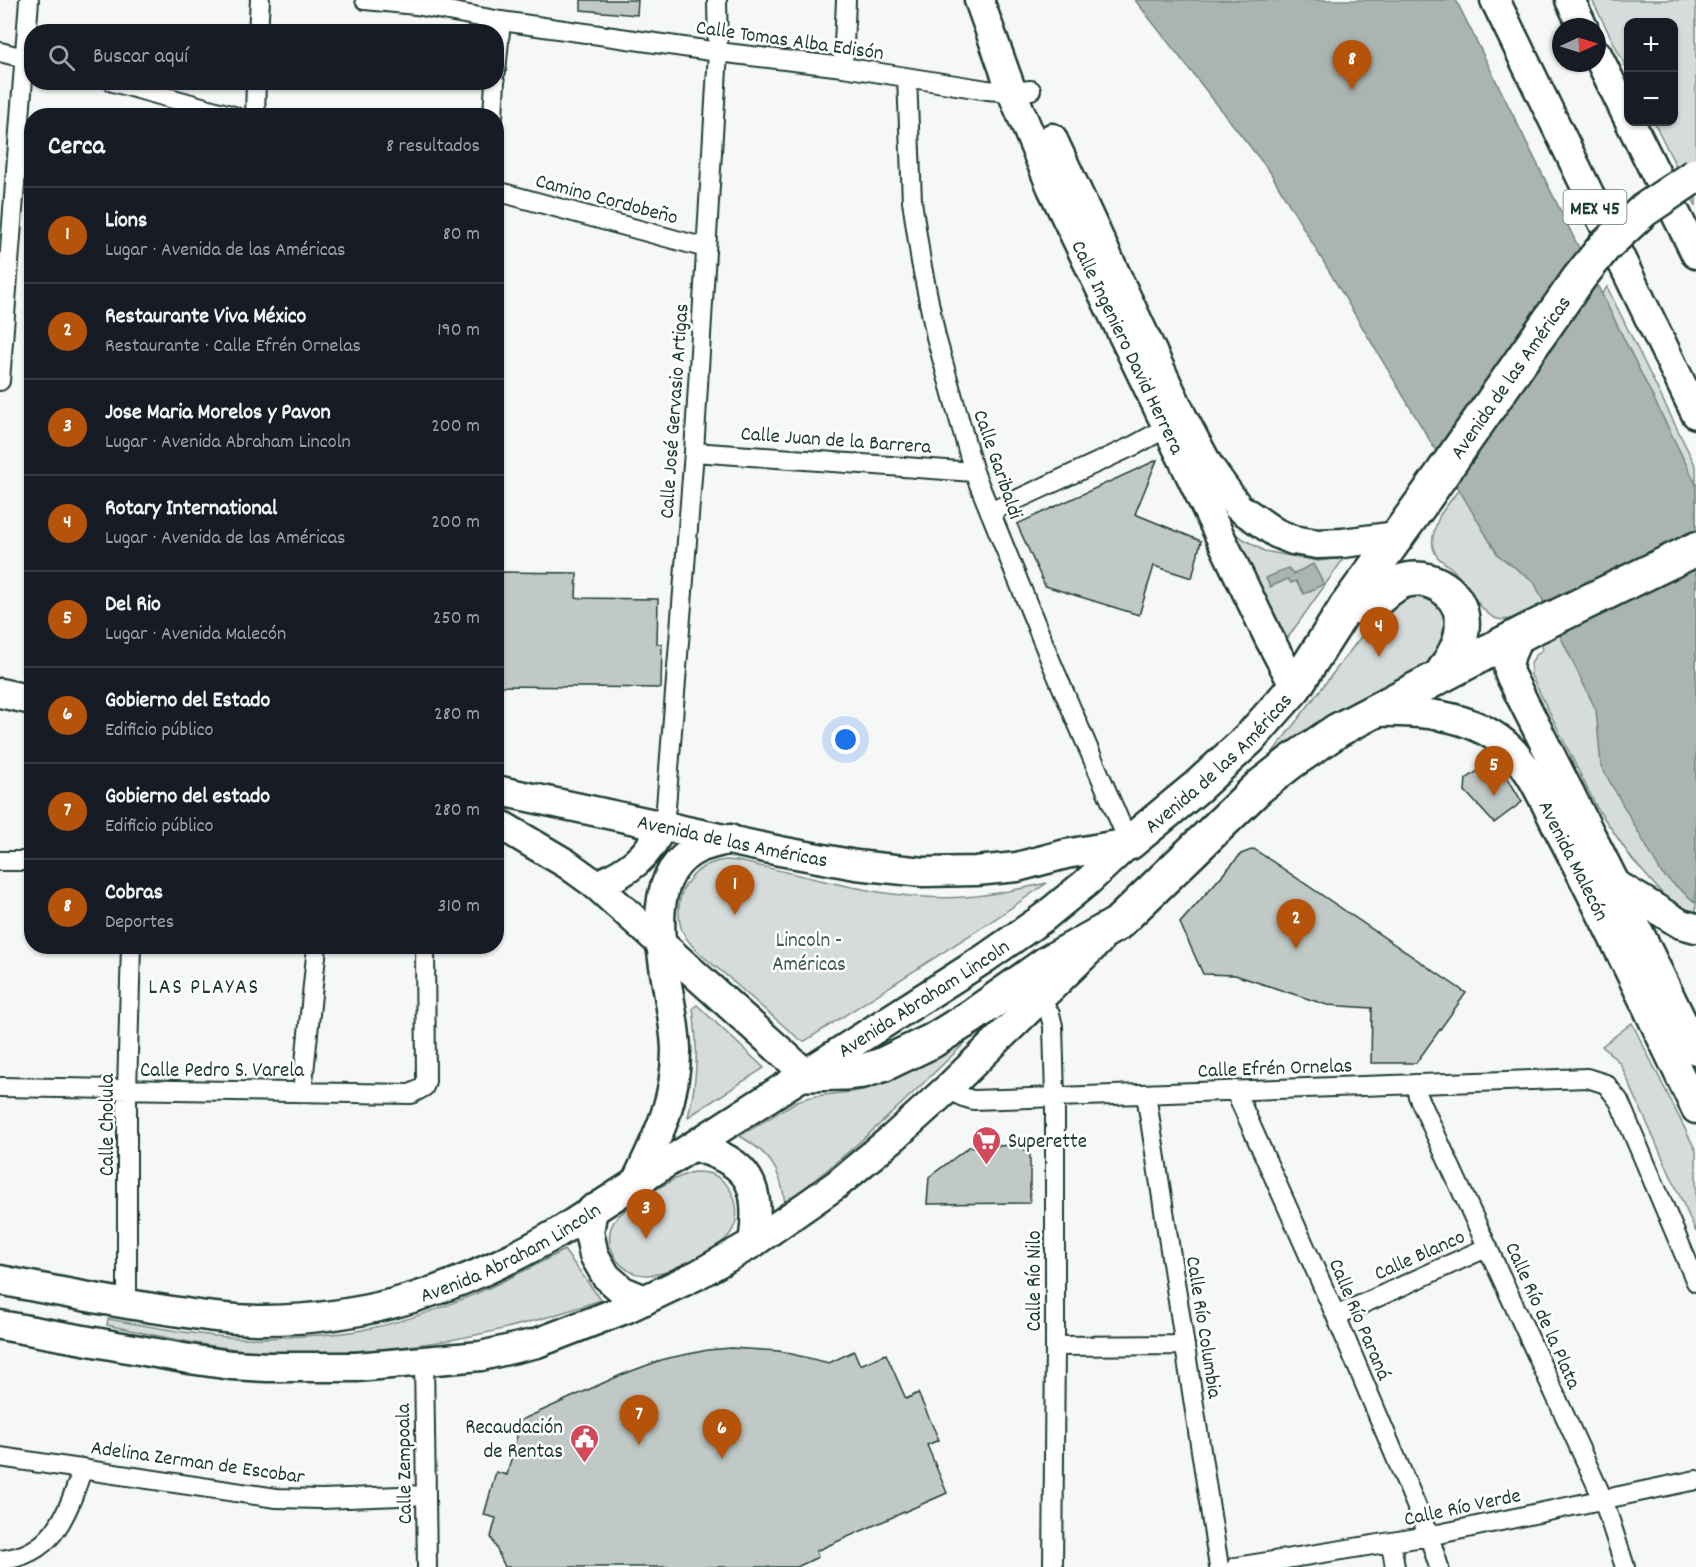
<!DOCTYPE html>
<html lang="es">
<meta charset="utf-8">
<style>
:root{--surface:#171b24;--page:#20242c;--text:#f1f3f6;--muted:#9ea1a6;--line:#363941;--accent:#b45309}
body{margin:0;font-family:Dekko,sans-serif;background:var(--page);color:var(--text)}
.controls{position:absolute;right:18px;top:18px;display:grid;overflow:hidden;border-radius:12px;box-shadow:0 2px 4px #0004}
.controls button{width:54px;height:54px;display:grid;place-items:center;padding:0;border:0;border-bottom:2px solid var(--line);background:var(--surface);color:var(--text);font:30px sans-serif}
.compass{position:absolute;left:1552px;top:18px;width:54px;height:54px;border-radius:50%;background:var(--surface);box-shadow:0 2px 4px #0004;rotate:86deg}
.you{position:absolute;left:846px;top:740px;width:21px;height:21px;margin:-15px;border:4px solid #fff;border-radius:50%;background:#1a73e8;box-shadow:0 0 0 9px #1a73e833}
.badge{display:grid;place-items:center;width:39px;height:39px;border-radius:50%;background:var(--accent);color:#fff;font-size:20px;font-weight:700}
.pin{position:absolute;translate:-50% -50px;filter:drop-shadow(0 2px 3px #0008)}
.pin::after{content:'';position:absolute;top:32px;width:21px;height:18px;background:inherit;clip-path:polygon(0 0,100% 0,50% 100%)}
.list{margin:0;padding:0;list-style:none}
h2{display:flex;justify-content:space-between;align-items:center;height:78px;margin:0;padding:0 24px;font-size:26px}
h2 small{font-size:20px;font-weight:400;color:var(--muted)}
.list li{display:grid;grid-template-columns:39px 1fr auto;gap:18px;align-items:center;box-sizing:border-box;height:96px;padding:0 24px;border-top:2px solid var(--line)}
.list b{display:block;font-size:22px;white-space:nowrap}
.list p{margin:0;font-size:20px;white-space:nowrap;color:var(--muted)}
.list em{font-size:20px;font-style:normal;color:var(--muted)}
.icon{flex:none;width:33px;height:33px;fill:none;stroke:currentColor;stroke-width:2;stroke-linecap:round;stroke-linejoin:round}
.map{position:relative;flex:none;width:1696px;height:1567px;overflow:hidden}
.search{position:absolute;background:var(--surface);box-shadow:0 2px 4px #0004;left:24px;top:24px;width:480px;height:66px;display:flex;align-items:center;gap:15px;box-sizing:border-box;padding:0 21px;border-radius:24px;color:var(--muted);font-size:22px}
.panel{position:absolute;background:var(--surface);box-shadow:0 2px 4px #0004;left:24px;top:108px;width:480px;height:846px;border-radius:24px}
.map>svg:first-child{display:block}
.green{fill:#d6dcdb;stroke:#7a8c88;stroke-width:1.5}
.water{fill:#aab5b1;stroke:#72857f;stroke-width:1.5}
.building{fill:#c0c9c6;stroke:#1f3d34;stroke-width:1.5}
.lines{fill:none;stroke-linecap:round;stroke-linejoin:round}
.street-casing{stroke:#1f3d34;stroke-width:22}
.primary-casing{stroke:#1f3d34;stroke-width:33}
.highway-casing{stroke:#1f3d34;stroke-width:38}
.street{stroke:#fff;stroke-width:18}
.primary{stroke:#fff;stroke-width:28}
.highway{stroke:#fff;stroke-width:33}
.highway-bridge-casing{stroke:#1f3d34;stroke-width:38;stroke-linecap:butt}
.highway-bridge{stroke:#fff;stroke-width:33}
.labels{text-anchor:middle;stroke-width:5;stroke-linejoin:round;paint-order:stroke}
.shield{fill:#fff;stroke:#627771;stroke-width:1.5}
.shield-label{font-size:20px;font-weight:bold;fill:#1f3d34}
.street-label{font-size:21px;fill:#1f3d34;stroke:#fff}
.park-label{font-size:21px;fill:#445d55;stroke:#fff}
.poi-label{font-size:21px;fill:#1f3d34;stroke:#fff;text-anchor:start}
.neighbourhood-label{font-size:22px;letter-spacing:1.5px;fill:#1f3d34;stroke:#fff}
</style>
<div class="map">
<svg width="1696" height="1567" viewBox="0 0 1696 1567">
<rect width="100%" height="100%" fill="#f6f7f7"/>
<filter id="ink" filterUnits="userSpaceOnUse"><feTurbulence type="fractalNoise" baseFrequency=".0167" numOctaves="2"/><feDisplacementMap in="SourceGraphic" scale="12" xChannelSelector="R" yChannelSelector="G"/><feConvolveMatrix kernelMatrix="1 2 1 2 8 2 1 2 1" color-interpolation-filters="sRGB"/></filter>
<g filter="url(#ink)">
<path class="green" d="M1592,0H1696V206L1654,122H1674V22H1628V71Z
M1607,287L1696,467V914L1691,913L1667,899L1632,859L1597,808L1531,675C1529,662 1533,657 1543,649L1525,612C1516,616 1508,622 1498,619C1481,616 1466,581 1451,568C1443,561 1435,558 1433,547C1431,537 1436,524 1440,515Z
M1235,534L1264,551L1318,561L1344,558L1287,639Z
M1425,588L1452,620L1434,662L1263,765L1392,596Z
M726,860L738,861C812,877 889,902 965,897C992,895 1020,889 1047,883L995,919L805,1041L800,1040C776,1019 751,998 727,976C712,963 690,949 682,930C677,917 678,897 685,886C695,870 707,862 726,860Z
M697,1005L764,1068L688,1117C698,1078 698,1048 693,1008Z
M1632,1023L1696,1151V1232L1620,1063L1602,1046Z
M963,1040L965,1043C907,1099 850,1155 785,1203C781,1169 769,1153 740,1136L797,1101C819,1092 844,1095 867,1089C902,1078 932,1059 963,1040Z
M693,1172C702,1172 711,1172 719,1178C737,1190 742,1217 730,1234C722,1246 677,1270 663,1273C652,1275 638,1277 628,1270C611,1260 603,1235 616,1219C627,1205 676,1176 693,1172Z
M564,1250L601,1300C489,1339 379,1358 260,1351C209,1348 158,1336 107,1325L108,1319C153,1327 198,1336 243,1338C258,1339 274,1337 289,1337C313,1335 338,1335 362,1330C435,1316 499,1285 564,1250Z"/>
<path class="water" d="M1135,0H1456L1696,484V903L1662,874L1601,766L1596,710L1534,582L1498,555L1270,172Z
M1313,564L1324,584L1304,594L1296,581L1291,583L1288,579L1270,587L1266,578L1288,568L1293,574Z"/>
<path class="building" d="M581,0H638L637,15L581,10Z
M1157,460L1135,514L1201,541L1192,578L1154,566L1139,615L1045,586L1017,524Z
M496,572L577,573L576,598L658,599L657,644H662L661,688L496,686Z
M1493,761L1509,780L1522,802L1494,823L1465,791L1466,779Z
M1254,849L1466,993L1416,1063H1371L1372,1008L1327,1005L1235,975L1203,974L1180,923L1241,854Z
M1020,1145L1030,1155V1203L927,1204L929,1177L969,1147Z
M731,1348L779,1351L829,1363L854,1351L860,1365L886,1354L906,1399L918,1393L939,1440L927,1445L947,1493L816,1551L818,1557L797,1567H505L491,1537L496,1518L484,1515L496,1472L507,1475L521,1420L621,1375L664,1359L708,1350Z"/>
<g class="lines">
<defs>
<path id="street" d="M365,0L416,5L501,21L718,52L843,67L987,90L1012,92L1031,90
M258,32L260,0
M0,52L32,60
M843,67L846,0
M496,71L501,21
M907,78L912,201L921,262L936,337L974,472L1052,664L1129,843
M113,82L234,116
M255,116L256,82
M493,116L495,82
M496,191L706,248
M0,381L29,0
M694,452L974,472
M990,512L1135,445L1175,423
M662,825L666,807L694,452L718,52L717,0
M0,861H32
M1039,999L1050,1014L1053,1026L1055,1097V1346L1053,1567
M1415,1084L1418,1096L1603,1499L1625,1567
M0,1087L411,1094L424,1087L426,1081L425,946
M947,1089L963,1097L973,1100L1587,1078L1606,1084L1619,1101L1696,1282
M1235,1090L1336,1316L1429,1536L1439,1567
M302,1092L317,946
M1146,1094L1219,1567
M127,1304V1091L131,946
M1336,1316L1488,1247
M1055,1346L1185,1345
M424,1361L427,1567
M0,1457L276,1498L322,1499L426,1495
M1391,1543L1395,1567
M0,1560C55,1555 67,1513 83,1468
M1236,1567L1429,1536L1696,1480"/>
<g id="primary">
<path id="s1" d="M979,0L1012,92L1052,188L1269,638L1295,687"/>
<path d="M1495,0L1696,414"/>
<path d="M1570,0L1583,27"/>
<path d="M1597,54L1628,118"/>
<path d="M1630,122L1696,254"/>
<path d="M1052,138L1183,418L1208,465L1238,507L1276,533L1293,540L1317,544L1343,543L1397,536"/>
<path d="M1520,636C1513,649 1507,658 1509,673L1616,885L1696,1050"/>
<path d="M0,693L32,700"/>
<path id="s2" d="M1372,712C1418,711 1468,713 1505,744C1532,767 1546,806 1562,836C1609,926 1652,1018 1696,1109"/>
<path id="s3" d="M496,790L780,851L856,865L923,872L976,871L1017,867L1066,854L1129,843"/>
<path d="M496,822L567,864L596,885L806,1074"/>
<path d="M596,885C627,873 650,856 662,825"/>
<path d="M1617,885L1681,924L1696,928"/>
<path d="M693,1146C750,1162 762,1185 753,1243"/>
<path d="M637,1180C658,1136 676,1101 676,1051C676,993 628,880 699,848C709,844 720,842 730,839"/>
<path d="M593,1209L589,1232L594,1255L606,1276L623,1291L645,1300"/>
<path id="s4" d="M0,1280C55,1291 111,1302 166,1310C198,1315 230,1320 262,1320C371,1320 462,1288 556,1234L984,959L1043,918L1087,882L1129,843"/>
<path d="M0,1325L189,1359L231,1365L267,1367H356L481,1356L537,1343L625,1309L697,1275L753,1243L836,1185L894,1137L947,1089L1098,942"/>
</g>
<g id="highway">
<path d="M1346,607C1353,606 1363,608 1369,605C1382,598 1391,583 1407,580C1437,574 1466,598 1462,630C1460,647 1450,661 1441,675"/>
<path id="s5" d="M1129,843L1197,787L1249,739L1295,687L1346,607L1425,498"/>
<path d="M806,1074L844,1073L863,1071L882,1065L932,1041L971,1017L1047,963L1117,924L1259,787L1291,762L1338,730L1529,630L1696,549"/>
</g>
</defs>
<use href="#street" class="street-casing"/>
<use href="#primary" class="primary-casing"/>
<use href="#highway" class="highway-casing"/>
<use href="#street" class="street"/>
<use href="#primary" class="primary"/>
<use href="#highway" class="highway"/>
<defs>
<g id="highway-bridge">
<path id="s6" d="M1425,498L1579,278L1604,247L1644,210L1696,175"/>
</g>
</defs>
<use href="#highway-bridge" class="highway-bridge-casing"/>
<use href="#highway-bridge" class="highway-bridge"/>
</g>
</g>
<defs>
<symbol id="supermarket-pin" viewBox="-11 -11 22 30"><path d="M0 17L-7.5 6A9.5 9.5 0 1 1 7.5 6Z" fill="#d1495b" stroke="#fff"/><path d="M-6-5.5h2.5l.6 2H6L4.5 2H-2.5L-4.4-4H-6ZM-1.5 3.2a1.3 1.3 0 1 0 .1 0ZM3 3.2a1.3 1.3 0 1 0 .1 0Z" fill="#fff"/></symbol>
<symbol id="civic-pin" viewBox="-11 -11 22 30"><path d="M0 17L-7.5 6A9.5 9.5 0 1 1 7.5 6Z" fill="#d1495b" stroke="#fff"/><path d="M-.6-6.5H3V-4.5H.6V-3L4-1V1h2V6H-6V1h2V-1L-.6-3ZM-1.2 2.5V6h2.4V2.5Z" fill="#fff"/></symbol>
</defs>
<g fill-rule="evenodd">
<use href="#supermarket-pin" x="970" y="1124" width="33" height="45"/>
<use href="#civic-pin" x="568" y="1422" width="33" height="45"/>
</g>
<g class="labels">
<rect class="shield" x="1563.5" y="190" width="63" height="34" rx="4.5"/>
<g class="shield-label">
<text x="1595" y="214">MEX 45</text>
</g>
<g class="street-label">
<text transform="translate(790 39) rotate(8)" y="7">Calle Tomas Alba Edisón</text>
<text transform="translate(607 198) rotate(15)" y="7">Camino Cordobeño</text>
<text dy="7" stroke="none"><textPath href="#s1" startOffset="378">Calle Ingeniero David Herrera</textPath></text>
<text dy="7" stroke="none"><textPath href="#s6" startOffset="148">Avenida de las Américas</textPath></text>
<text transform="translate(673 411) rotate(-86)" y="7">Calle José Gervasio Artigas</text>
<text transform="translate(836 439) rotate(4)" y="7">Calle Juan de la Barrera</text>
<text transform="translate(999 464) rotate(71)" y="7">Calle Garibaldi</text>
<text dy="7" stroke="none"><textPath href="#s5" startOffset="120">Avenida de las Américas</textPath></text>
<text dy="7" stroke="none"><textPath href="#s3" startOffset="242">Avenida de las Américas</textPath></text>
<text dy="7" stroke="none"><textPath href="#s2" startOffset="276">Avenida Malecón</textPath></text>
<text dy="7" stroke="none"><textPath href="#s4" startOffset="1012">Avenida Abraham Lincoln</textPath></text>
<text transform="translate(1275 1067) rotate(-2)" y="7">Calle Efrén Ornelas</text>
<text x="222" y="1076">Calle Pedro S. Varela</text>
<text transform="translate(106 1125) rotate(-90)" y="7">Calle Cholula</text>
<text dy="7" stroke="none"><textPath href="#s4" startOffset="526">Avenida Abraham Lincoln</textPath></text>
<text transform="translate(1419 1254) rotate(-24)" y="7">Calle Blanco</text>
<text transform="translate(1033 1281) rotate(-90)" y="7">Calle Río Nilo</text>
<text transform="translate(1544 1315) rotate(66)" y="7">Calle Río de la Plata</text>
<text transform="translate(1361 1319) rotate(67)" y="7">Calle Río Paraná</text>
<text transform="translate(1205 1327) rotate(81)" y="7">Calle Río Columbia</text>
<text transform="translate(198 1461) rotate(8)" y="7">Adelina Zerman de Escobar</text>
<text transform="translate(403 1464) rotate(-91)" y="7">Calle Zempoala</text>
<text transform="translate(1462 1506) rotate(-12)" y="7">Calle Río Verde</text>
</g>
<g class="park-label">
<text x="809" y="946">Lincoln -<tspan x="809" dy="24">Américas</tspan></text>
</g>
<g class="poi-label">
<text x="1008" y="1147">Superette</text>
<text x="563" y="1433" text-anchor="end">Recaudación<tspan x="563" dy="24">de Rentas</tspan></text>
</g>
<g class="neighbourhood-label">
<text x="204" y="993">LAS PLAYAS</text>
</g>
</g>
</svg>
<div class="controls">
<button>+</button>
<button>−</button>
</div>
<svg class="compass" viewBox="-18 -18 36 36"><path d="M0-13l5 13h-10z" fill="#e53935"/><path d="M0 13l5-13h-10z" fill="#9ea1a6"/></svg>
<div class="you"></div>
<div class="pin badge" style="left:735px;top:915px">1</div>
<div class="pin badge" style="left:1296px;top:949px">2</div>
<div class="pin badge" style="left:646px;top:1239px">3</div>
<div class="pin badge" style="left:1379px;top:657px">4</div>
<div class="pin badge" style="left:1494px;top:796px">5</div>
<div class="pin badge" style="left:722px;top:1459px">6</div>
<div class="pin badge" style="left:639px;top:1445px">7</div>
<div class="pin badge" style="left:1352px;top:90px">8</div>
<div class="search"><svg class="icon" aria-label="search" viewBox="0 0 24 24"><circle cx="10" cy="10" r="6"/><path d="M15 15l6 6"/></svg>Buscar aquí</div>
<section class="panel">
<h2>Cerca<small>8 resultados</small></h2>
<ul class="list">
<li><span class="badge">1</span><div><b>Lions</b><p>Lugar · Avenida de las Américas</p></div><em>80 m</em></li>
<li><span class="badge">2</span><div><b>Restaurante Viva México</b><p>Restaurante · Calle Efrén Ornelas</p></div><em>190 m</em></li>
<li><span class="badge">3</span><div><b>Jose Maria Morelos y Pavon</b><p>Lugar · Avenida Abraham Lincoln</p></div><em>200 m</em></li>
<li><span class="badge">4</span><div><b>Rotary International</b><p>Lugar · Avenida de las Américas</p></div><em>200 m</em></li>
<li><span class="badge">5</span><div><b>Del Rio</b><p>Lugar · Avenida Malecón</p></div><em>250 m</em></li>
<li><span class="badge">6</span><div><b>Gobierno del Estado</b><p>Edificio público</p></div><em>280 m</em></li>
<li><span class="badge">7</span><div><b>Gobierno del estado</b><p>Edificio público</p></div><em>280 m</em></li>
<li><span class="badge">8</span><div><b>Cobras</b><p>Deportes</p></div><em>310 m</em></li>
</ul>
</section>
</div>
